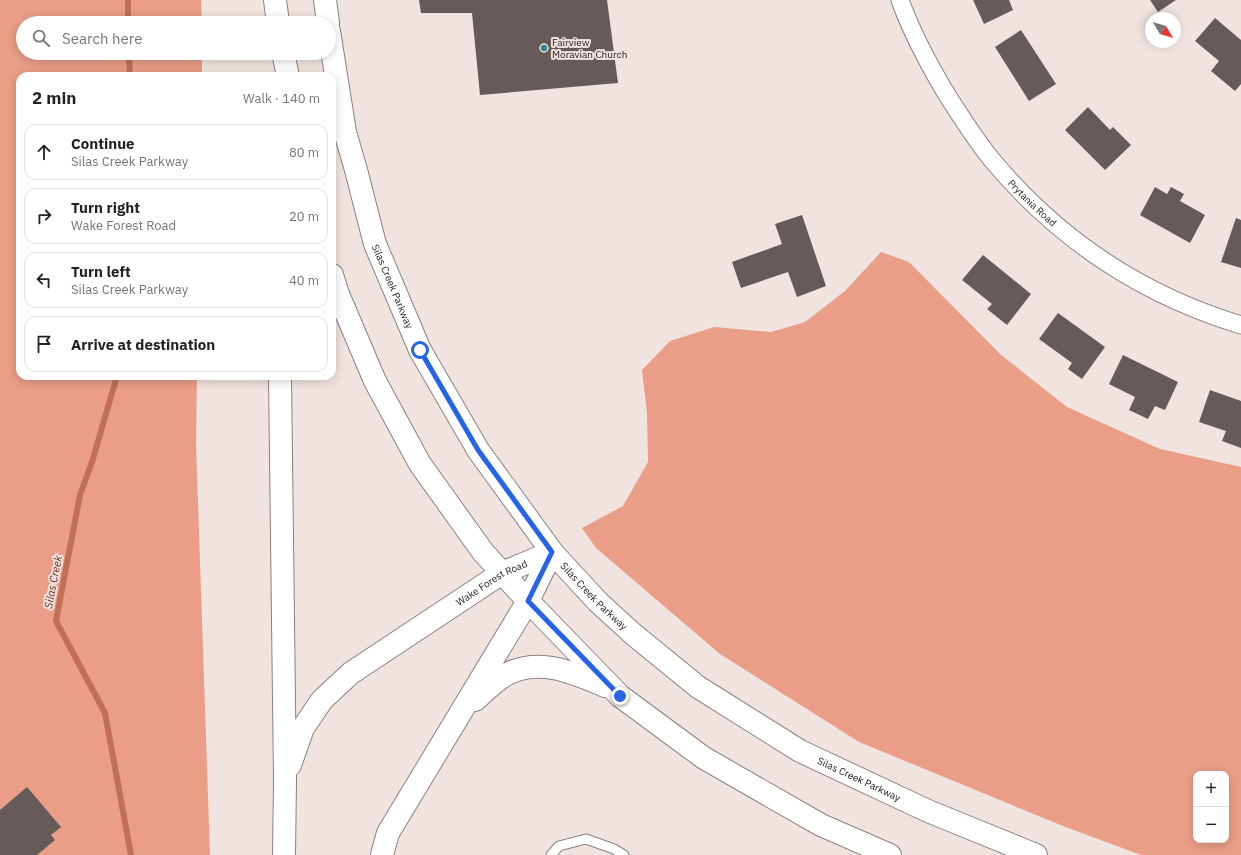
<!DOCTYPE html>
<meta charset="utf-8">
<style>
:root{--surface:#fff;--page:#f2f2f2;--text:#222;--muted:#767676;--line:#e0e0e0}
body{margin:0;font-family:"IBM Plex Sans",sans-serif;background:var(--page);color:var(--text)}
.controls{position:absolute;right:12px;bottom:12px;display:grid;overflow:hidden;border-radius:8px;box-shadow:0 2px 10px #0003}
.controls button{width:36px;height:36px;display:grid;place-items:center;padding:0;border:0;border-bottom:1px solid var(--line);background:var(--surface);color:var(--text);font:20px sans-serif}
.compass{position:absolute;left:1145px;top:12px;width:36px;height:36px;border-radius:50%;background:var(--surface);box-shadow:0 2px 10px #0003;rotate:128deg}
.stop{position:absolute;width:12px;height:12px;margin:-9px;border:3px solid #2563eb;border-radius:50%;background:#fff}
.stop.end{background:#2563eb;border-color:#fff;box-shadow:0 1px 4px #0008}
.list{margin:0;padding:0;list-style:none}
h2{display:flex;justify-content:space-between;align-items:center;height:52px;margin:0;padding:0 16px;font-size:17px}
h2 small{font-size:13px;font-weight:400;color:var(--muted)}
.list li{display:grid;grid-template-columns:26px 1fr auto;gap:12px;align-items:center;box-sizing:border-box;height:56px;margin:0 8px 8px;padding:0 8px;border:1px solid var(--line);border-radius:12px}
.list b{display:block;font-size:15px;white-space:nowrap}
.list p{margin:0;font-size:13px;white-space:nowrap;color:var(--muted)}
.list em{font-size:13px;font-style:normal;color:var(--muted)}
.icon{flex:none;width:22px;height:22px;fill:none;stroke:currentColor;stroke-width:2;stroke-linecap:round;stroke-linejoin:round}
.map{position:relative;flex:none;width:1241px;height:855px;overflow:hidden}
.search{position:absolute;background:var(--surface);box-shadow:0 2px 10px #0003;left:16px;top:16px;width:320px;height:44px;display:flex;align-items:center;gap:10px;box-sizing:border-box;padding:0 14px;border-radius:22px;color:var(--muted);font-size:15px}
.panel{position:absolute;background:var(--surface);box-shadow:0 2px 10px #0003;left:16px;top:72px;width:320px;height:308px;border-radius:12px}
.map>svg:first-child{display:block}
.green{fill:#ea9e87;fill-rule:evenodd}
.lines{fill:none;stroke-linecap:round;stroke-linejoin:round}
.stream{stroke:#c26f56;stroke-width:6}
.building{fill:#665b58}
.service-casing{stroke:#8c807c;stroke-width:11}
.minor-casing{stroke:#8c807c;stroke-width:19}
.primary-casing{stroke:#8c807c;stroke-width:24}
.service{stroke:#fff;stroke-width:9}
.minor{stroke:#fff;stroke-width:17}
.primary{stroke:#fff;stroke-width:22}
.route{stroke:#2563eb;stroke-width:5}
.poi-dot{fill:#3f8193;stroke:#f1e4e0;stroke-width:1.5}
.labels{text-anchor:middle;stroke-width:4;stroke-linejoin:round;paint-order:stroke}
.poi-label{font-size:10px;fill:#1c1816;stroke:#f1e4e0;text-anchor:start}
.street-label{font-size:10px;fill:#1c1816;stroke:#f1e4e0}
.water-label{font-size:11px;font-style:italic;fill:#73270e;stroke:#f1e4e0}
</style>
<div class="map">
<svg width="1241" height="855" viewBox="0 0 1241 855">
<rect width="100%" height="100%" fill="#f1e4e0"/>
<path class="green" d="M0,0H201L202,23H23V53H202V76H20V376H197L196,444L210,855H0Z
M881,252L909,262L1000,354L1067,407L1160,449L1241,467V855H1141L1063,826L859,742L720,654L596,548L582,528L623,506L648,462L647,413L642,370L670,341L714,327L771,332L805,322L845,291ZM1196,774H1226V840H1196Z"/>
<g class="lines">
<path class="stream" d="M128,0V23
M129,53L130,76
M117,376L92,462L80,495L56,621L105,713L131,855"/>
</g>
<path class="building" d="M419,0H607L618,83L480,95L472,13H421Z
M973,0H1009L1013,10L984,24Z
M1150,0H1176L1158,12Z
M1215,18L1241,40V84L1235,91L1211,71L1219,61L1195,41Z
M1021,30L1056,84L1029,101L995,47Z
M1088,107L1110,130L1113,127L1131,145L1105,170L1065,130Z
M1155,187L1167,194L1171,187L1184,194L1180,201L1205,215L1190,243L1140,215Z
M802,215L826,286L797,297L788,272L741,288L732,262L782,244L775,224Z
M1236,218L1241,220V268L1221,262Z
M983,255L1031,294L1007,325L987,309L992,304L962,280Z
M1058,313L1105,347L1082,379L1068,369L1072,363L1039,339Z
M1123,355L1178,382L1165,410L1155,406L1148,419L1129,410L1135,397L1109,384Z
M1210,390L1241,401V448L1222,441L1226,431L1199,422Z
M27,787L61,827L51,835L55,840L37,855H0V810Z"/>
<g class="lines">
<defs>
<path id="service" d="M551,855L559,846L586,839L614,849L624,855"/>
<g id="minor">
<path id="s1" d="M900,0C911,31 927,61 944,90C959,114 974,138 992,160C1058,239 1142,295 1241,325"/>
</g>
<g id="primary">
<path d="M275,0L278,23"/>
<path d="M325,0L328,23"/>
<path id="s2" d="M329,31L345,132L356,170L375,244L420,350L478,450L552,552L598,602L633,634L698,687L800,751L928,811L1036,855"/>
<path d="M283,53L288,76"/>
<path d="M332,275L338,294L375,381L420,464L483,552L528,601L620,696L704,758L821,825L890,855"/>
<path d="M280,376L285,780L284,855"/>
<path d="M475,700C484,692 496,680 507,674C540,657 574,673 605,686"/>
<path id="s3" d="M290,765L303,728L322,700L351,673L502,573L552,552"/>
<path d="M382,855L388,833L528,601L552,552"/>
</g>
</defs>
<use href="#service" class="service-casing"/>
<use href="#minor" class="minor-casing"/>
<use href="#primary" class="primary-casing"/>
<use href="#service" class="service"/>
<use href="#minor" class="minor"/>
<use href="#primary" class="primary"/>
</g>
<g class="lines">
<path class="route" d="M420,350L478,450L552,552L528,601L620,696"/>
</g>
<circle class="poi-dot" cx="544" cy="48" r="4"/>
<g class="labels">
<g class="poi-label">
<text x="552" y="46">Fairview<tspan x="552" dy="12">Moravian Church</tspan></text>
</g>
<g class="street-label">
<text dy="4" stroke="none"><textPath href="#s1" startOffset="244">Prytania Road</textPath></text>
<text dy="4" stroke="none"><textPath href="#s2" startOffset="264">Silas Creek Parkway</textPath></text>
<text dy="4" stroke="none"><textPath href="#s3" startOffset="280">Wake Forest Road</textPath></text>
<text dy="4" stroke="none"><textPath href="#s2" startOffset="636">Silas Creek Parkway</textPath></text>
<text dy="4" stroke="none"><textPath href="#s2" startOffset="960">Silas Creek Parkway</textPath></text>
</g>
<g class="water-label">
<text transform="translate(53 582) rotate(-79)" y="4">Silas Creek</text>
</g>
</g>
</svg>
<div class="controls">
<button>+</button>
<button>−</button>
</div>
<svg class="compass" viewBox="-18 -18 36 36"><path d="M0-13l5 13h-10z" fill="#e53935"/><path d="M0 13l5-13h-10z" fill="#767676"/></svg>
<div class="stop" style="left:420px;top:350px"></div>
<div class="stop end" style="left:620px;top:696px"></div>
<div class="search"><svg class="icon" aria-label="search" viewBox="0 0 24 24"><circle cx="10" cy="10" r="6"/><path d="M15 15l6 6"/></svg>Search here</div>
<section class="panel">
<h2>2 min<small>Walk · 140 m</small></h2>
<ul class="list">
<li><svg class="icon" aria-label="ahead" viewBox="0 0 24 24"><path d="M12 20V5M6 11l6-6 6 6"/></svg><div><b>Continue</b><p>Silas Creek Parkway</p></div><em>80 m</em></li>
<li><svg class="icon" aria-label="right" viewBox="0 0 24 24"><path d="M7 20v-9h11M14 6l5 5-5 5"/></svg><div><b>Turn right</b><p>Wake Forest Road</p></div><em>20 m</em></li>
<li><svg class="icon" aria-label="left" viewBox="0 0 24 24"><path d="M17 20v-9H6M10 6l-5 5 5 5"/></svg><div><b>Turn left</b><p>Silas Creek Parkway</p></div><em>40 m</em></li>
<li><svg class="icon" aria-label="arrive" viewBox="0 0 24 24"><path d="M6 21V4h12l-3 4 3 4H6"/></svg><div><b>Arrive at destination</b></div></li>
</ul>
</section>
</div>
